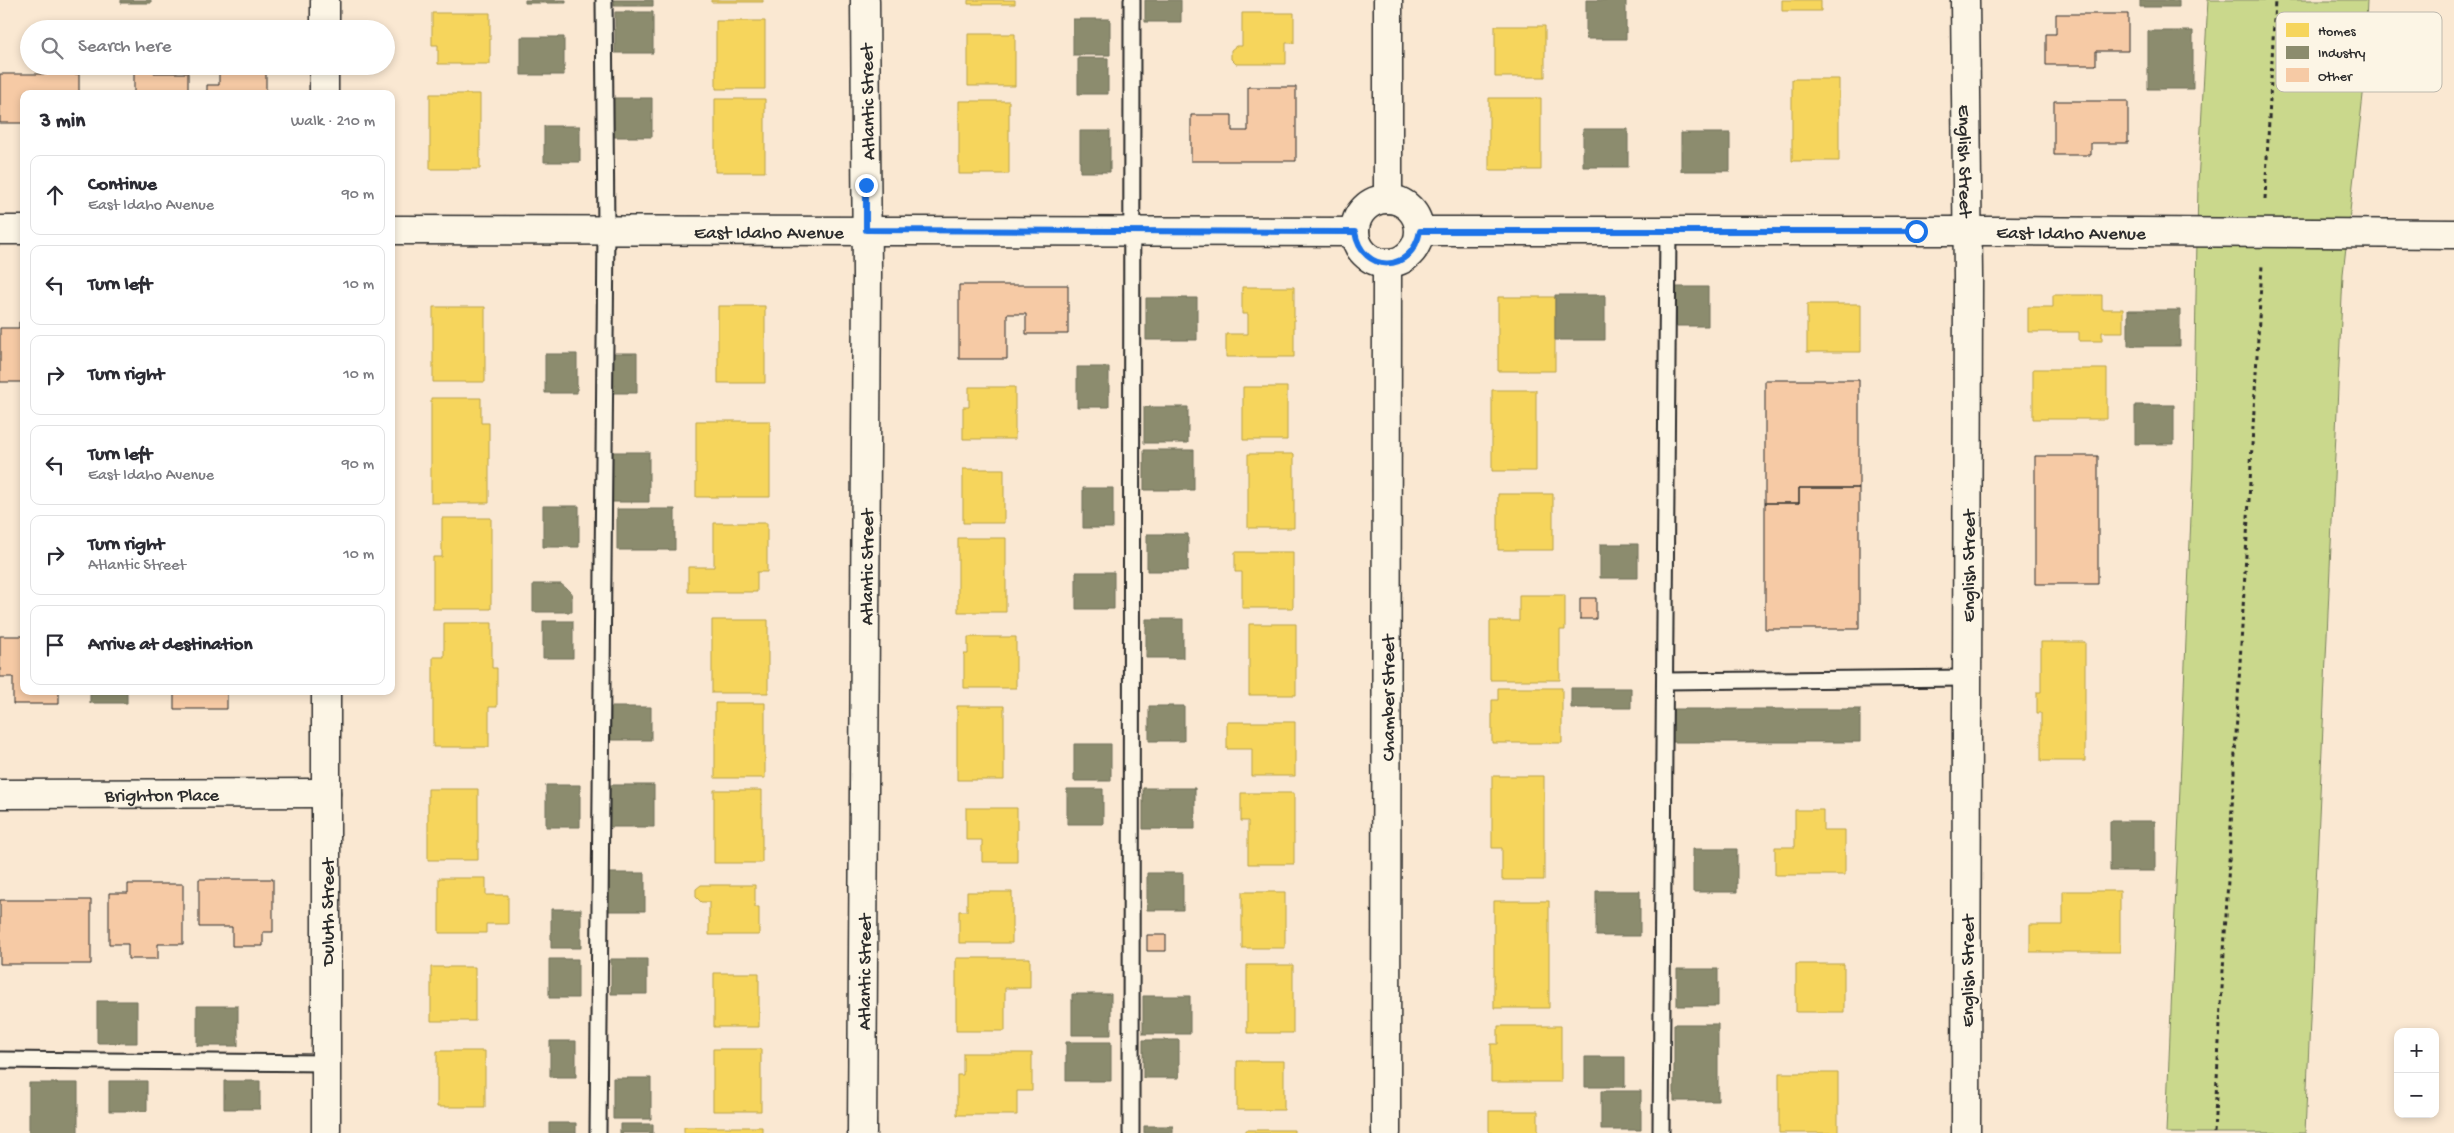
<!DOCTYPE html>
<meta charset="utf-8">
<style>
:root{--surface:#fff;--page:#f2f2f3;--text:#2b2b33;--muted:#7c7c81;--line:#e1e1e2}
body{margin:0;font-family:"Gochi Hand",sans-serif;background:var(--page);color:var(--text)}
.controls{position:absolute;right:15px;bottom:15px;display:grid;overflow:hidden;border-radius:10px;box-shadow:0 2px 8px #0003}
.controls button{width:45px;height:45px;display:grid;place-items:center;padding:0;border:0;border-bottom:1px solid var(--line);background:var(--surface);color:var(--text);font:25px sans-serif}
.stop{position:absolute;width:15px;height:15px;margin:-11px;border:4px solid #1a73e8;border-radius:50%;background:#fff}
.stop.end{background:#1a73e8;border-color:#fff;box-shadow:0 1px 5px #0008}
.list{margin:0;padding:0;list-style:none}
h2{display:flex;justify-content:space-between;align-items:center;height:65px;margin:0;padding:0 20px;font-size:21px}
h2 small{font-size:16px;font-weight:400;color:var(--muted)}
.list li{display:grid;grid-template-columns:32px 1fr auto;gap:15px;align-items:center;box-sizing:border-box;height:80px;margin:0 10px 10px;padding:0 10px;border:1px solid var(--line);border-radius:10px}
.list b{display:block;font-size:19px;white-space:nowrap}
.list p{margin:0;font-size:16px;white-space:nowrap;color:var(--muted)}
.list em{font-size:16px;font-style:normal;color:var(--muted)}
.icon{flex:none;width:28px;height:28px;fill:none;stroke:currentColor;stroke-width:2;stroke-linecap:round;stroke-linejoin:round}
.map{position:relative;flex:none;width:2454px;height:1133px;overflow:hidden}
.search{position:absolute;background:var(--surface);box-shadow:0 2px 8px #0003;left:20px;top:20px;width:375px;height:55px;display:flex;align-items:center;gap:12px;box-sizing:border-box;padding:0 18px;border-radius:28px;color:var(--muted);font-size:19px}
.panel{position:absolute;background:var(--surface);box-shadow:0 2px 8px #0003;left:20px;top:90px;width:375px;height:605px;border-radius:10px}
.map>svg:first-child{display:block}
.green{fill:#cad88c;stroke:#7a825c}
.homes{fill:#f6d55c;stroke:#b9a24d}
.industry{fill:#8c8c6e;stroke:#6f6f5a}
.building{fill:#f6caa5;stroke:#2b2b2b}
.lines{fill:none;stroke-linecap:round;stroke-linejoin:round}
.service-casing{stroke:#2b2b2b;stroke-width:19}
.minor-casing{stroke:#2b2b2b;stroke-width:31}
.tertiary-casing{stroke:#2b2b2b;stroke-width:31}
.path{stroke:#2b2b2b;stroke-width:3;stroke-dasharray:4 4;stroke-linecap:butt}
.service{stroke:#fcf5e5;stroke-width:15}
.minor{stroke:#fcf5e5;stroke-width:28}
.tertiary{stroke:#fcf5e5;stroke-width:28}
.route{stroke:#1a73e8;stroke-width:6}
.labels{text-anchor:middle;stroke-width:5;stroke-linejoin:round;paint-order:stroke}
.street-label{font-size:19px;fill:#2b2b2b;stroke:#fcf5e5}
.key{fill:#fcf5e5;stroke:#bdb8ad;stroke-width:1}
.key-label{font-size:14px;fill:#2b2b2b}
</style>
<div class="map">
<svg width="2454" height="1133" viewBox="0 0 2454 1133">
<rect width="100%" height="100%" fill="#fae8d2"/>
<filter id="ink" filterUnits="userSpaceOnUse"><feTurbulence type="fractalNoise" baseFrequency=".02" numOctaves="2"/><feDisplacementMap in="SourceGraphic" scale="10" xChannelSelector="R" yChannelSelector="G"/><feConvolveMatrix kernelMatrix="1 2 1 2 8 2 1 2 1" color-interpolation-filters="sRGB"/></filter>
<g filter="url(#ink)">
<path class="green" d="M2208,0H2367L2363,95L2343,274L2305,1133H2166L2193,467L2198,183Z"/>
<path class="homes" d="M711,0H763V2H711Z
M968,0H1015V4H968Z
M1782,0H1821V11H1782Z
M432,13H490V64H438V45H432Z
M1242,13H1294V43H1286V64H1236L1231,59V50L1236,46H1242Z
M716,21H765V89H716Z
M1495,26H1545V77H1495Z
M968,34H1015V86H968Z
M1792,79H1839V161H1792Z
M430,94H480V169H430Z
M1489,98H1541V170H1489Z
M715,99H765V172H715Z
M959,101H1009V174H959Z
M1242,287H1294V357H1226V334H1248V314H1242Z
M2053,295H2102V309H2123V332H2102V341H2079V332H2028V307H2053Z
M1498,297H1555V371H1498Z
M1807,304H1861V352H1807Z
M718,306H765V383H718Z
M433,307H485V382H433Z
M2033,369H2107V419H2033Z
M969,387H1015V439H963V407H969Z
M1243,387H1287V440H1243Z
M1492,390H1536V471H1492Z
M431,398H481V423H489V503H431Z
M696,421H770V497H696Z
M1248,454H1294V528H1248Z
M963,469H1004V523H963Z
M1498,494H1553V550H1498Z
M442,518H491V609H433V557H442Z
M714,523H767V572H757V592H688V567H714Z
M958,538H1006V612H958Z
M1235,552H1293V608H1242V572H1235Z
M1519,595H1565V630H1560V680H1490V621H1519Z
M712,620H768V693H712Z
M444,623H492V668H497V707H489V747H433V657H444Z
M1249,624H1296V695H1249Z
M968,637H1016V688H964V654H968Z
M2041,642H2085V761H2041V713H2037V692H2041Z
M1498,688H1562V743H1492V700H1498Z
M715,703H765V778H715Z
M957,706H1004V780H957Z
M1227,722H1295V776H1252V749H1227Z
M1492,776H1544V880H1502V848H1492Z
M428,789H478V860H428Z
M714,790H762V863H714Z
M1241,793H1294V864H1248V821H1241Z
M966,808H1017V862H982V840H966Z
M1795,810H1823V830H1845V875H1775V847H1795Z
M439,878H486V895H508V924H486V933H439Z
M701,885H755V907H759V935H709V902H701L696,897V889Z
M2063,891H2120V952H2030V925H2063Z
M967,892H1012V943H959V911H967Z
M1242,892H1285V948H1242Z
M1494,901H1549V1008H1494Z
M956,958H1030V988H1005V1031H956Z
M1796,964H1844V1012H1796Z
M1247,965H1293V1033H1247Z
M431,967H475V1021H431Z
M714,973H759V1027H714Z
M1498,1026H1561V1082H1491V1044H1498Z
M713,1049H761V1111H713Z
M437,1051H485V1107H437Z
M963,1053H1032V1091H1017V1115H957V1075H963Z
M1237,1061H1284V1110H1237Z
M1779,1073H1838V1133H1779Z
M1489,1111H1538V1133H1489Z
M684,1127H762V1133H684Z
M1246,1130H1294V1133H1246Z"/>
<path class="industry" d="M121,0H151V3H121Z
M525,0H566V3H525Z
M614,0H653V6H614Z
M1145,0H1181V22H1145Z
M1586,0H1626V39H1586Z
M2140,0H2179V7H2140Z
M615,12H653V53H615Z
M1073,19H1110V55H1073Z
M2148,31H2193V89H2148Z
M521,37H564V75H521Z
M1078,58H1108V94H1078Z
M612,98H652V137H612Z
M544,126H580V162H544Z
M1583,129H1628V167H1583Z
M1080,131H1110V172H1080Z
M1681,133H1730V171H1681Z
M1676,287H1708V326H1676Z
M1555,295H1605V340H1555Z
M1146,298H1197V340H1146Z
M2128,310H2180V346H2128Z
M611,353H637V393H611Z
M545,354H577V393H545Z
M1077,367H1109V407H1077Z
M2135,405H2174V444H2135Z
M1144,407H1188V443H1144Z
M1144,450H1194V490H1144Z
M612,452H649V502H612Z
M1083,488H1113V528H1083Z
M543,506H579V547H543Z
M617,509H675V550H617Z
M1147,534H1188V571H1147Z
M1600,544H1638V578H1600Z
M1076,572H1114V609H1076Z
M533,584H561L572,593V612H533Z
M1146,619H1183V658H1146Z
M543,621H573V658H543Z
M1571,688H1631V708H1571Z
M90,691H127V703H90Z
M1149,706H1184V741H1149Z
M611,707H651V740H611Z
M1671,709H1860V742H1671Z
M1074,744H1111V781H1074Z
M546,785H580V827H546Z
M610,785H654V827H610Z
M1143,788H1195V829H1143Z
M1067,789H1103V824H1067Z
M2110,821H2155V871H2110Z
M1693,849H1737V892H1693Z
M607,873H645V911H607Z
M1147,873H1183V910H1147Z
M1596,891H1640V936H1596Z
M551,909H581V948H551Z
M549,959H578V998H549Z
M611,959H647V994H611Z
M1677,969H1718V1006H1677Z
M1072,994H1111V1035H1072Z
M1143,996H1190V1034H1143Z
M97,1001H137V1043H97Z
M197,1006H238V1046H197Z
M1674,1024H1718V1101H1674Z
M1143,1040H1179V1078H1143Z
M550,1041H576V1077H550Z
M1066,1042H1111V1081H1066Z
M1585,1057H1625V1087H1585Z
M613,1078H651V1119H613Z
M109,1081H147V1111H109Z
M224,1081H260V1109H224Z
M29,1083H78V1133H29Z
M1601,1091H1641V1130H1601Z
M549,1123H576V1133H549Z
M620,1124H653V1133H620Z
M1144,1126H1173V1133H1144Z"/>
<path class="building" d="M2056,14H2128V51H2096V65H2046V34H2056Z
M227,66H266V94H207V85H219V67Z
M134,68H154V73H188V94H134Z
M0,74H79V94H24V123H0Z
M1248,87H1296V161H1191V115H1232V131H1248Z
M2054,101H2128V143H2091V155H2054Z
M959,285H1068V334H1026V314H1007V359H959Z
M19,322H24V382H0V328H19Z
M1765,380H1859V488H1799V503H1765Z
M2035,456H2098V584H2035Z
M1799,488H1859V629H1765V503H1799Z
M1580,598H1596V619H1580Z
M0,636H24V691H59V704H13V677H0Z
M174,691H227V709H174Z
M199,879H273V932H263V946H232V927H199Z
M128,884H183V944H158V959H128V944H109V893H128Z
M0,900H91V964H0Z
M1147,935H1166V951H1147Z"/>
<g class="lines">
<defs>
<path id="service" d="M1665,681L1966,678
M0,1060L326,1063
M598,1133L606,230L604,0
M1131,1133L1132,0
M1661,1133L1668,231"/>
<g id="minor">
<path d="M325,29V0"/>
<path d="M324,94V66"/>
<circle cx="1387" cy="231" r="32"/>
<path d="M1388,199V0"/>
<path d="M0,230H24"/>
<path id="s1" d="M391,230L1355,232"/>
<path id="s2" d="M1420,231H2006L2454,234"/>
<path d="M326,691V1133"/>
<path id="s3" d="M0,794L326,793"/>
<path id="s4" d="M862,1133L867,274L865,0"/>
<path id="s5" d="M1386,1133L1387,263"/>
</g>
<g id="tertiary">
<path id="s6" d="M1965,0L1968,277L1966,1133"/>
</g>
</defs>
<use href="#service" class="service-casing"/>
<use href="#minor" class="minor-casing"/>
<use href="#tertiary" class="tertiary-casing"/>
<path class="path" d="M2265,199L2275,0
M2214,1133L2262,265"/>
<use href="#service" class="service"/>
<use href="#minor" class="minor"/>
<use href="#tertiary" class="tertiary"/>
</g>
</g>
<g class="lines" filter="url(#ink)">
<path class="route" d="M866,185V230L1355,232C1362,274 1412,274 1420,231H1916"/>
</g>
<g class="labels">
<g class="street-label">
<text transform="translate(866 102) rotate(-91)" y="7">Atlantic Street</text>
<text dy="7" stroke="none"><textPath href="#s6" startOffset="161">English Street</textPath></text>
<text dy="7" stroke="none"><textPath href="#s1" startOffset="378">East Idaho Avenue</textPath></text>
<text dy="7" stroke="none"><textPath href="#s2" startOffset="651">East Idaho Avenue</textPath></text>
<text dy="7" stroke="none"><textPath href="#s4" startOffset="566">Atlantic Street</textPath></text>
<text transform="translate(1967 566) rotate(-90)" y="7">English Street</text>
<text dy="7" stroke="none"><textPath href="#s5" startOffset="435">Chamber Street</textPath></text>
<text dy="7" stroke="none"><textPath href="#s3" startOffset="162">Brighton Place</textPath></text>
<text transform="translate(326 912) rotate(-90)" y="7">Duluth Street</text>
<text dy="7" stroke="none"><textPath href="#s4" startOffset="161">Atlantic Street</textPath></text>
<text transform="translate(1966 971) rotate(-90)" y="7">English Street</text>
</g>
</g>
<rect x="2276" y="12" width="166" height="80" rx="8" class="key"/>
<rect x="2286" y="23" width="23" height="14" fill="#f6d55c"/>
<rect x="2286" y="46" width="23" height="13" fill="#8c8c6e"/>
<rect x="2286" y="68" width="23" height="14" fill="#f6caa5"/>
<g class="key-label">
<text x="2318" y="35">Homes</text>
<text x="2318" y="57">Industry</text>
<text x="2318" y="80">Other</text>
</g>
</svg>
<div class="controls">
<button>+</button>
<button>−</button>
</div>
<div class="stop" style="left:1916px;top:231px"></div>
<div class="stop end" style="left:866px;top:185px"></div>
<div class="search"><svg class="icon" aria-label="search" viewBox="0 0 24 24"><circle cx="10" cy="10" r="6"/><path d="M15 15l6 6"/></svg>Search here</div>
<section class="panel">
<h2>3 min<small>Walk · 210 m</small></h2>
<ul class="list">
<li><svg class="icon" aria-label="ahead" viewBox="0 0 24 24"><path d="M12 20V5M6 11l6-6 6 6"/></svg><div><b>Continue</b><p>East Idaho Avenue</p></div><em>90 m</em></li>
<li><svg class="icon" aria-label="left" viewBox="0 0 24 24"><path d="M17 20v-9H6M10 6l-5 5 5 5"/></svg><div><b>Turn left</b></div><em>10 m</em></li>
<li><svg class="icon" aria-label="right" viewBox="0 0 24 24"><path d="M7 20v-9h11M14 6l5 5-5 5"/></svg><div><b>Turn right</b></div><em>10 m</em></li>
<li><svg class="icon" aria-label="left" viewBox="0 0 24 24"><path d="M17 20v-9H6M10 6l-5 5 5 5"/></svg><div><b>Turn left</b><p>East Idaho Avenue</p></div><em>90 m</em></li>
<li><svg class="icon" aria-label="right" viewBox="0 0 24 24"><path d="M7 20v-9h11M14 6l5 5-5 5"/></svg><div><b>Turn right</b><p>Atlantic Street</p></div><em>10 m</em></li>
<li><svg class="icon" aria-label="arrive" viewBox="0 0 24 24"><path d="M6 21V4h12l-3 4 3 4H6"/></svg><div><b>Arrive at destination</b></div></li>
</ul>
</section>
</div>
